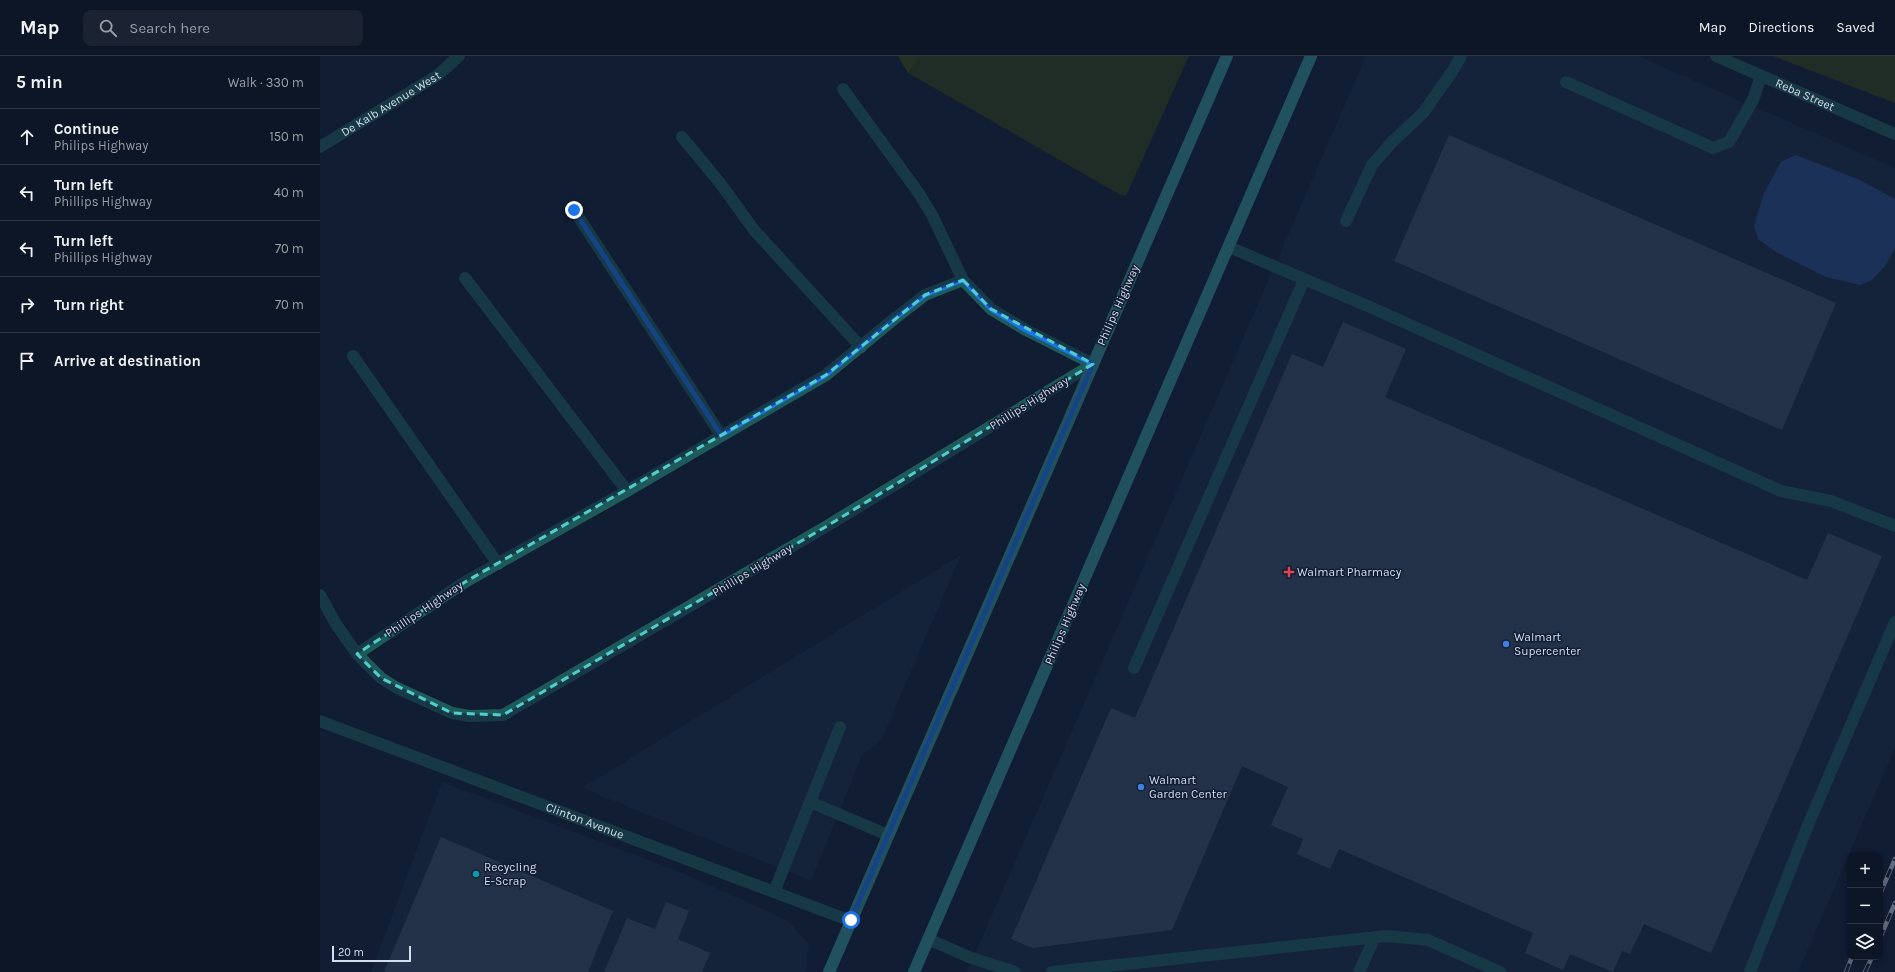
<!DOCTYPE html>
<meta charset="utf-8">
<style>
:root{--surface:#0d1626;--page:#1b2332;--text:#f1f3f6;--muted:#9a9fa7;--line:#2d3543}
body{margin:0;font-family:Karla,sans-serif;background:var(--page);color:var(--text)}
.controls{position:absolute;right:12px;bottom:12px;display:grid;overflow:hidden;border-radius:8px;box-shadow:0 2px 6px #0003}
.controls button{width:36px;height:36px;display:grid;place-items:center;padding:0;border:0;border-bottom:1px solid var(--line);background:var(--surface);color:var(--text);font:20px sans-serif}
.scale{position:absolute;left:12px;bottom:10px;width:79px;box-sizing:border-box;padding-left:4px;border:2px solid #d4ddec;border-top:0;font-size:11px;line-height:14px;white-space:nowrap;color:#d4ddec;-webkit-text-stroke:3px #111d33;paint-order:stroke}
.stop{position:absolute;width:12px;height:12px;margin:-9px;border:3px solid #1a73e8;border-radius:50%;background:#fff}
.stop.end{background:#1a73e8;border-color:#fff;box-shadow:0 1px 4px #0008}
.list{margin:0;padding:0;list-style:none}
h2{display:flex;justify-content:space-between;align-items:center;height:52px;margin:0;padding:0 16px;font-size:17px}
h2 small{font-size:13px;font-weight:400;color:var(--muted)}
.list li{display:grid;grid-template-columns:26px 1fr auto;gap:12px;align-items:center;box-sizing:border-box;height:56px;padding:0 16px;border-top:1px solid var(--line)}
.list b{display:block;font-size:15px;white-space:nowrap}
.list p{margin:0;font-size:13px;white-space:nowrap;color:var(--muted)}
.list em{font-size:13px;font-style:normal;color:var(--muted)}
.icon{flex:none;width:22px;height:22px;fill:none;stroke:currentColor;stroke-width:2;stroke-linecap:round;stroke-linejoin:round}
.map{position:relative;flex:none;width:1575px;height:916px;overflow:hidden}
header{display:flex;align-items:center;gap:24px;box-sizing:border-box;height:56px;padding:0 20px;background:var(--surface);border-bottom:1px solid var(--line)}
header strong{font-size:19px}
nav{display:flex;gap:22px;margin-inline-start:auto;font-size:14px}
.search{width:280px;height:36px;background:var(--page);display:flex;align-items:center;gap:10px;box-sizing:border-box;padding:0 14px;border-radius:8px;color:var(--muted);font-size:15px}
main{display:flex}
aside{flex:1;background:var(--surface)}
.map>svg:first-child{display:block}
.built{fill:#192943}
.green{fill:#343f17}
.forest{fill:#3e4d10}
.water{fill:#2c4985}
.building{fill:#3d4c64}
.lines{fill:none;stroke-linecap:round;stroke-linejoin:round}
.lane{stroke:#1f5a5b;stroke-width:12}
.street{stroke:#1f5a5b;stroke-width:12}
.primary{stroke:#369193;stroke-width:12}
.rail-casing{stroke:#bec7d7;stroke-width:4.5}
.rail{stroke:#111d33;stroke-width:3;stroke-dasharray:9;stroke-linecap:butt}
.route{stroke:#1a73e8;stroke-width:5}
.marked{fill:none;stroke:#52cdcd;stroke-width:3;stroke-dasharray:8 5;stroke-linejoin:round}
.health-dot{fill:#e0444e;stroke:#111d33;stroke-width:1.5}
.shop-dot{fill:#3f7fe0;stroke:#111d33;stroke-width:1.5}
.culture-dot{fill:#0f9aa8;stroke:#111d33;stroke-width:1.5}
.labels{text-anchor:middle;stroke-width:3;stroke-linejoin:round;paint-order:stroke}
.street-label{font-size:12px;fill:#d4ddec;stroke:#111d33}
.poi-label{font-size:12px;fill:#d4ddec;stroke:#111d33;text-anchor:start}
</style>
<header>
<strong>Map</strong>
<div class="search"><svg class="icon" aria-label="search" viewBox="0 0 24 24"><circle cx="10" cy="10" r="6"/><path d="M15 15l6 6"/></svg>Search here</div>
<nav><a>Map</a><a>Directions</a><a>Saved</a></nav>
</header>
<main>
<aside>
<h2>5 min<small>Walk · 330 m</small></h2>
<ul class="list">
<li><svg class="icon" aria-label="ahead" viewBox="0 0 24 24"><path d="M12 20V5M6 11l6-6 6 6"/></svg><div><b>Continue</b><p>Philips Highway</p></div><em>150 m</em></li>
<li><svg class="icon" aria-label="left" viewBox="0 0 24 24"><path d="M17 20v-9H6M10 6l-5 5 5 5"/></svg><div><b>Turn left</b><p>Phillips Highway</p></div><em>40 m</em></li>
<li><svg class="icon" aria-label="left" viewBox="0 0 24 24"><path d="M17 20v-9H6M10 6l-5 5 5 5"/></svg><div><b>Turn left</b><p>Phillips Highway</p></div><em>70 m</em></li>
<li><svg class="icon" aria-label="right" viewBox="0 0 24 24"><path d="M7 20v-9h11M14 6l5 5-5 5"/></svg><div><b>Turn right</b></div><em>70 m</em></li>
<li><svg class="icon" aria-label="arrive" viewBox="0 0 24 24"><path d="M6 21V4h12l-3 4 3 4H6"/></svg><div><b>Arrive at destination</b></div></li>
</ul>
</aside>
<div class="map">
<svg width="1575" height="916" viewBox="0 0 1575 916">
<rect width="100%" height="100%" fill="#111d33"/>
<path class="built" d="M1046,0H1318L1575,112V692L1478,916H647Z
M641,499L561,685L542,699L491,825L262,732Z
M122,726L365,818L467,864L489,888L486,916H51Z"/>
<path class="green" d="M601,0H869L806,140L799,138L588,17Z
M1453,0H1575V47Z"/>
<path class="forest" d="M578,0H601L588,17Z"/>
<path class="water" d="M1476,99L1540,124L1575,143V192L1565,210L1552,224L1540,229L1506,221L1456,196L1438,183L1434,170L1444,137L1461,106Z"/>
<path class="building" d="M1129,79L1516,247L1462,374L1074,205Z
M1023,266L1086,293L1065,341L1487,524L1508,477L1562,500L1391,897L1324,868L1310,898L1302,895L1293,916L1250,898L1243,914L1205,897L1213,877L1019,793L1010,813L977,798L983,783L951,769L968,731L922,710L852,874L712,892L691,883L791,652L815,662L972,298L1003,311Z
M121,781L293,855L268,916H64Z
M346,846L369,855L358,883L390,897L382,916H284L307,862L335,873Z"/>
<g class="lines">
<path class="lane" d="M1246,26L1393,92L1409,86L1433,44L1441,20
M523,33L598,136L612,159L643,224
M362,81L400,127L434,174L541,291
M254,154L401,379
M1026,165L1052,109L1072,86L1103,57L1134,13L1141,0
M909,191L1050,251L1461,435L1511,445L1575,470
M145,222L307,435
M33,300L178,508
M0,539L16,568L37,598
M814,612L984,224
M490,746L568,779
M454,836L520,671
M608,883L649,901L695,916
M732,916L1067,880L1108,884L1180,916
M1039,916L1055,881
M1430,916L1488,769L1575,566"/>
<g class="street">
<path id="s1" d="M1396,0L1575,78"/>
<path id="s2" d="M0,91L118,19L139,0"/>
<path d="M643,224L671,253L706,274L773,308L507,470L183,659L149,660L132,657L77,632L61,622L37,598L145,526L307,435L506,319L574,263L605,239Z"/>
<path id="s3" d="M0,665L531,865"/>
</g>
<path class="primary" d="M509,916L907,0
M594,916L991,0"/>
<defs>
<path id="rail" d="M1560,838L1575,803
M1560,882L1575,847
M1526,916L1532,901
M1545,916L1552,901"/>
</defs>
<use href="#rail" class="rail-casing"/>
<use href="#rail" class="rail"/>
</g>
<g class="lines">
<path class="route" d="M254,154L401,379L506,319L574,263L605,239L643,224L671,253L706,274L773,308L531,864"/>
</g>
<path d="M0 0H1575V916H0ZM643,224L671,253L773,308L507,470L183,659L132,657L61,622L37,598L145,526L506,319L605,239Z" fill="#111d33" fill-opacity=".55" fill-rule="evenodd"/>
<path class="marked" d="M643,224L671,253L773,308L507,470L183,659L132,657L61,622L37,598L145,526L506,319L605,239Z"/>
<path class="health-dot" d="M967 510h4v4h4v4h-4v4h-4v-4h-4v-4h4z"/>
<g class="shop-dot">
<circle cx="1186" cy="588" r="4"/>
<circle cx="821" cy="731" r="4"/>
</g>
<circle class="culture-dot" cx="156" cy="818" r="4"/>
<g class="labels">
<g class="street-label">
<text dy="4" stroke="none"><textPath href="#s1" startOffset="97">Reba Street</textPath></text>
<text dy="4" stroke="none"><textPath href="#s2" startOffset="83">De Kalb Avenue West</textPath></text>
<text transform="translate(798 249) rotate(-66)" y="4">Philips Highway</text>
<text transform="translate(709 347) rotate(-32)" y="4">Phillips Highway</text>
<text transform="translate(432 514) rotate(-31)" y="4">Phillips Highway</text>
<text transform="translate(104 553) rotate(-34)" y="4">Phillips Highway</text>
<text transform="translate(745 568) rotate(-67)" y="4">Philips Highway</text>
<text dy="4" stroke="none"><textPath href="#s3" startOffset="283">Clinton Avenue</textPath></text>
</g>
<g class="poi-label">
<text x="977" y="520">Walmart Pharmacy</text>
<text x="1194" y="585">Walmart<tspan x="1194" dy="14">Supercenter</tspan></text>
<text x="829" y="728">Walmart<tspan x="829" dy="14">Garden Center</tspan></text>
<text x="164" y="815">Recycling<tspan x="164" dy="14">E-Scrap</tspan></text>
</g>
</g>
</svg>
<div class="controls">
<button>+</button>
<button>−</button>
<button><svg class="icon" aria-label="layers" viewBox="0 0 24 24"><path d="M12 4l9 5-9 5-9-5zM3 14l9 5 9-5"/></svg></button>
</div>
<div class="scale">20 m</div>
<div class="stop" style="left:531px;top:864px"></div>
<div class="stop end" style="left:254px;top:154px"></div>
</div>
</main>
